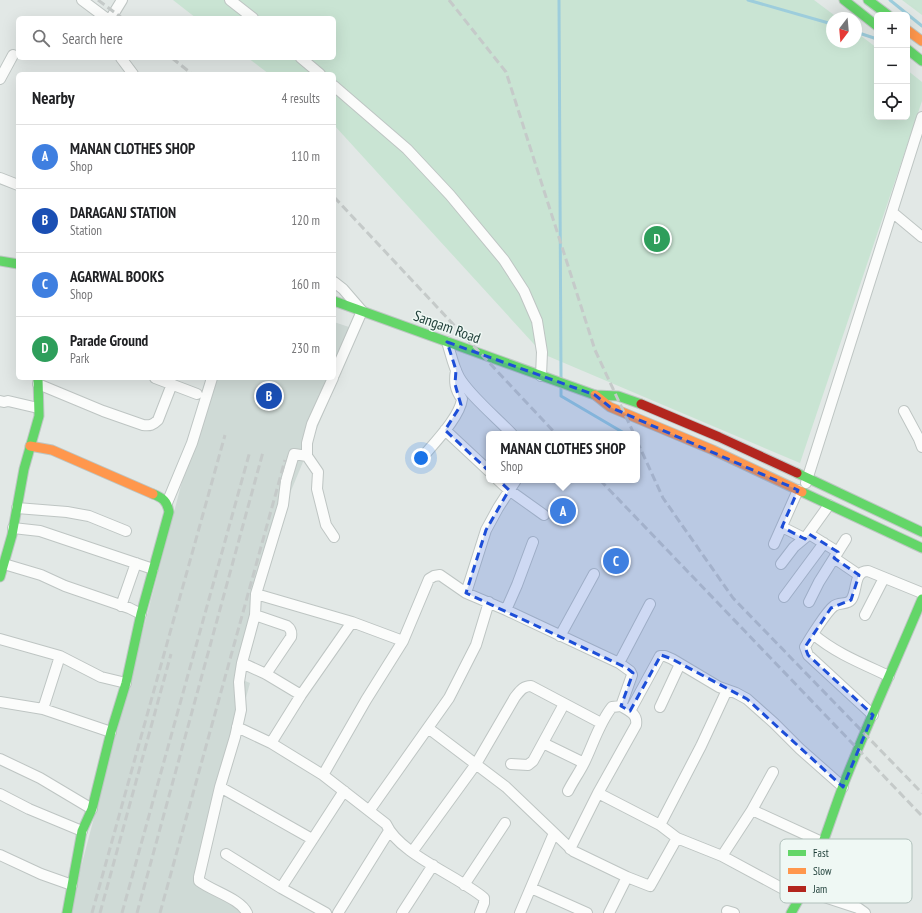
<!DOCTYPE html>
<meta charset="utf-8">
<style>
:root{--surface:#fff;--page:#f6f6f6;--text:#202124;--muted:#757577;--line:#e0e0e0;--accent:#627974}
body{margin:0;font-family:"PT Sans Narrow",sans-serif;background:var(--page);color:var(--text)}
.controls{position:absolute;right:12px;top:12px;display:grid;overflow:hidden;border-radius:6px;box-shadow:0 4px 16px #0002}
.controls button{width:36px;height:36px;display:grid;place-items:center;padding:0;border:0;border-bottom:1px solid var(--line);background:var(--surface);color:var(--text);font:20px sans-serif}
.compass{position:absolute;left:826px;top:12px;width:36px;height:36px;border-radius:50%;background:var(--surface);box-shadow:0 4px 16px #0002;rotate:196deg}
.you{position:absolute;left:421px;top:458px;width:14px;height:14px;margin:-10px;border:3px solid #fff;border-radius:50%;background:#1a73e8;box-shadow:0 0 0 6px #1a73e833}
.badge{display:grid;place-items:center;width:26px;height:26px;border-radius:50%;background:var(--accent);color:#fff;font-size:13px;font-weight:700}
.pin{position:absolute;translate:-50% -50%;border:2px solid #fff;box-shadow:0 1px 4px #0006}
.popup{position:absolute;left:486px;top:431px;width:154px;height:52px;box-sizing:border-box;display:grid;place-content:center;border-radius:6px;background:var(--surface);filter:drop-shadow(0 1px 3px #0005);font-size:13px;white-space:nowrap;color:var(--muted)}
.popup b{font-size:15px;color:var(--text)}
.popup::after{content:'';position:absolute;left:50%;top:100%;margin-left:-8px;border:8px solid transparent;border-top-color:var(--surface)}
.list{margin:0;padding:0;list-style:none}
h2{display:flex;justify-content:space-between;align-items:center;height:52px;margin:0;padding:0 16px;font-size:17px}
h2 small{font-size:13px;font-weight:400;color:var(--muted)}
.list li{display:grid;grid-template-columns:26px 1fr auto;gap:12px;align-items:center;box-sizing:border-box;height:64px;padding:0 16px;border-top:1px solid var(--line)}
.list b{display:block;font-size:15px;white-space:nowrap}
.list p{margin:0;font-size:13px;white-space:nowrap;color:var(--muted)}
.list em{font-size:13px;font-style:normal;color:var(--muted)}
.icon{flex:none;width:22px;height:22px;fill:none;stroke:currentColor;stroke-width:2;stroke-linecap:round;stroke-linejoin:round}
.map{position:relative;flex:none;width:922px;height:913px;overflow:hidden}
.search{position:absolute;background:var(--surface);box-shadow:0 4px 16px #0002;left:16px;top:16px;width:320px;height:44px;display:flex;align-items:center;gap:10px;box-sizing:border-box;padding:0 14px;border-radius:6px;color:var(--muted);font-size:15px}
.panel{position:absolute;background:var(--surface);box-shadow:0 4px 16px #0002;left:16px;top:72px;width:320px;height:308px;border-radius:6px}
.map>svg:first-child{display:block}
.built{fill:#cfdad6}
.green{fill:#c9e4d3}
.lines{fill:none;stroke-linecap:round;stroke-linejoin:round}
.stream{stroke:#9dcddc;stroke-width:3}
.street-casing{stroke:#bec5c3;stroke-width:12}
.fast-casing{stroke:#bdc6c3;stroke-width:11}
.slow-casing{stroke:#bdc6c3;stroke-width:11}
.jam-casing{stroke:#bdc6c3;stroke-width:11}
.street{stroke:#fbfcfb;stroke-width:10}
.fast{stroke:#63d668;stroke-width:9}
.slow{stroke:#ff974d;stroke-width:9}
.jam{stroke:#b3261e;stroke-width:9}
.rail{stroke:#c5cac9;stroke-width:3;stroke-dasharray:8 4;stroke-linecap:butt}
.marked{fill:#1d4ed8;fill-opacity:0.2;stroke:#1d4ed8;stroke-width:3;stroke-dasharray:8 5;stroke-linejoin:round}
.labels{text-anchor:middle;stroke-width:3;stroke-linejoin:round;paint-order:stroke}
.street-label{font-size:15px;fill:#1d3d37;stroke:#eff8f4}
.key{fill:#eff8f4;stroke:#b0c0bb;stroke-width:1}
.key-label{font-size:11px;fill:#1d3d37}
</style>
<div class="map">
<svg width="922" height="913" viewBox="0 0 922 913">
<rect width="100%" height="100%" fill="#e2e8e6"/>
<path class="built" d="M334,322L358,330L288,498L262,587L238,678L250,683L202,859L206,890L243,908L241,913H69L201,409L211,378H334Z"/>
<path class="green" d="M173,0H814L838,18H832V42H856V32L877,48V117H907V70L922,82V101L800,463L543,354L334,125V74H269L248,58H334V18H196Z
M902,0H922V15Z"/>
<g class="lines">
<path class="stream" d="M559,0L561,378
M748,0L832,24
M890,0L922,26
M856,32L877,39
M561,388V396L624,433V434"/>
<defs>
<path id="street" d="M82,0L106,18
M230,0L253,18
M111,18L122,0
M121,58L133,74
M301,58L320,74
M0,79L13,55
M334,86L407,149L450,195L504,260L524,291L537,321L542,352L541,376
M0,178L18,185
M892,212L922,237
M334,282L343,289L362,311L334,375
M447,342C451,354 453,366 459,377C469,395 497,418 512,434
M155,378L197,394
M333,378L312,424L307,443V456L318,472L317,489L326,525L334,537
M38,384L103,411L143,425C150,426 153,425 158,420L172,384
M0,401L4,402L8,401L38,408
M904,411L919,439L922,447
M445,430L489,471
M426,453C437,440 460,416 462,399C455,390 454,382 456,370
M498,480L509,490L544,515
M806,483L922,117
M167,503L192,443L212,378
M17,508L67,512L89,516L126,531
M782,527L804,538
M13,528L40,531L153,569
M809,534L838,552
M774,544L798,490
M834,558L859,575
M4,564L41,575L65,586L129,608L141,614
M781,564L794,547L806,537L829,505
M466,593L506,610L619,663L630,671L632,675L621,706C629,711 638,714 636,725L598,793L660,825L677,838L722,856L800,898
M256,594L352,622L403,641
M784,597L824,543
M809,602L819,582L846,539
M121,606L136,563
M506,610L517,585L533,542
M255,615L287,626C291,629 292,632 291,637L266,674
M865,615L884,578
M813,634C835,653 863,664 889,676
M560,636L594,574
M0,639L60,656L101,677L126,683
M242,663L266,674L301,695
M619,663L650,604
M0,702L43,709L111,732
M660,707L680,664
M43,709L60,656
M630,711L660,656H665L672,659L719,687L736,693L747,699L774,723L800,749L843,787
M873,715L808,655L805,647C810,638 827,611 834,606C839,602 847,605 851,600C858,591 853,571 868,571L922,593
M237,727L271,743L323,775L386,824C399,854 458,876 484,898V903L480,913
M428,728L506,787L573,851L627,877L650,886L677,838
M271,743L301,695L352,622
M543,743L584,763
M0,759L40,778L92,809
M511,764L528,765L533,761L564,704
M323,775L366,700L403,641L429,579L434,576L440,575L466,593L486,530L498,508L516,480
M220,787L312,839
M568,791C573,781 579,773 584,763C593,745 599,723 612,707L621,706
M0,794L29,809L82,831
M752,810L773,772
M369,811L449,698L476,645L489,602
M660,825L701,746L727,690
M570,849L598,793
M412,852L476,764L515,697C520,691 523,686 531,686L601,723
M226,854L281,888L326,913
M0,855L41,874L72,885
M722,856L752,810L824,843
M464,885L505,823
M281,888L344,791
M531,888L587,913
M803,890L858,908L865,913
M727,911L734,913
M247,913C241,899 212,891 199,881V877L220,787L235,737L241,710L239,682L242,663L255,615L256,594L283,505L286,481L294,454L307,456
M338,913L389,831
M402,913L433,865
M520,913L554,833
M609,913L627,877"/>
<path id="fast" d="M844,0L877,26
M868,0L888,15
M907,49L922,61
M0,261L18,264
M334,301L595,395L618,396L641,404
M797,473L922,532
M802,492L922,548
M0,577L12,535L24,469L39,416L38,378
M67,913L82,831L92,809L111,732L126,683L141,614L169,512C167,501 163,498 153,494
M791,913C817,870 828,824 846,778C870,718 897,659 922,599"/>
<path id="slow" d="M907,30L922,41
M595,395L610,407L713,450L802,492
M30,446L52,450L153,494"/>
<path id="jam" d="M641,404L719,437L797,473"/>
</defs>
<use href="#street" class="street-casing"/>
<use href="#fast" class="fast-casing"/>
<use href="#slow" class="slow-casing"/>
<use href="#jam" class="jam-casing"/>
<use href="#street" class="street"/>
<use href="#fast" class="fast"/>
<use href="#slow" class="slow"/>
<use href="#jam" class="jam"/>
<path class="rail" d="M98,0L122,18
M449,0L506,72L595,350L634,434
M172,58L192,74
M334,197L556,434
M637,441L663,498L733,598L922,793
M600,480L922,816
M92,913L225,435
M100,913L171,654
M122,913L250,451
M137,913L263,452
M160,913L285,460"/>
</g>
<path class="marked" d="M447,342L595,395L610,407L798,490L782,527L805,539L809,534L838,552L834,558L859,575L851,600L831,608L805,647L808,655L873,715L843,787L747,699L672,659L661,655L630,711L621,706L633,673L627,668L466,593L486,530L509,490L445,430L461,405L455,384L456,370Z"/>
<g class="labels">
<g class="street-label">
<text transform="translate(447 327) rotate(20)" y="5">Sangam Road</text>
</g>
</g>
<rect x="780" y="839" width="132" height="64" rx="6" class="key"/>
<rect x="788" y="850" width="18" height="6" fill="#63d668"/>
<rect x="788" y="868" width="18" height="6" fill="#ff974d"/>
<rect x="788" y="886" width="18" height="6" fill="#b3261e"/>
<g class="key-label">
<text x="813" y="857">Fast</text>
<text x="813" y="875">Slow</text>
<text x="813" y="893">Jam</text>
</g>
</svg>
<div class="controls">
<button>+</button>
<button>−</button>
<button><svg class="icon" aria-label="locate" viewBox="0 0 24 24"><circle cx="12" cy="12" r="6"/><path d="M12 2v4M12 18v4M2 12h4M18 12h4"/></svg></button>
</div>
<svg class="compass" viewBox="-18 -18 36 36"><path d="M0-13l5 13h-10z" fill="#e53935"/><path d="M0 13l5-13h-10z" fill="#757577"/></svg>
<div class="you"></div>
<div class="pin badge" style="left:563px;top:511px;background:#3f7fe0">A</div>
<div class="popup"><b>MANAN CLOTHES SHOP</b>Shop</div>
<div class="pin badge" style="left:269px;top:396px;background:#1a4fb4">B</div>
<div class="pin badge" style="left:616px;top:561px;background:#3f7fe0">C</div>
<div class="pin badge" style="left:657px;top:239px;background:#2e9e5b">D</div>
<div class="search"><svg class="icon" aria-label="search" viewBox="0 0 24 24"><circle cx="10" cy="10" r="6"/><path d="M15 15l6 6"/></svg>Search here</div>
<section class="panel">
<h2>Nearby<small>4 results</small></h2>
<ul class="list">
<li><span class="badge" style="background:#3f7fe0">A</span><div><b>MANAN CLOTHES SHOP</b><p>Shop</p></div><em>110 m</em></li>
<li><span class="badge" style="background:#1a4fb4">B</span><div><b>DARAGANJ STATION</b><p>Station</p></div><em>120 m</em></li>
<li><span class="badge" style="background:#3f7fe0">C</span><div><b>AGARWAL BOOKS</b><p>Shop</p></div><em>160 m</em></li>
<li><span class="badge" style="background:#2e9e5b">D</span><div><b>Parade Ground</b><p>Park</p></div><em>230 m</em></li>
</ul>
</section>
</div>
